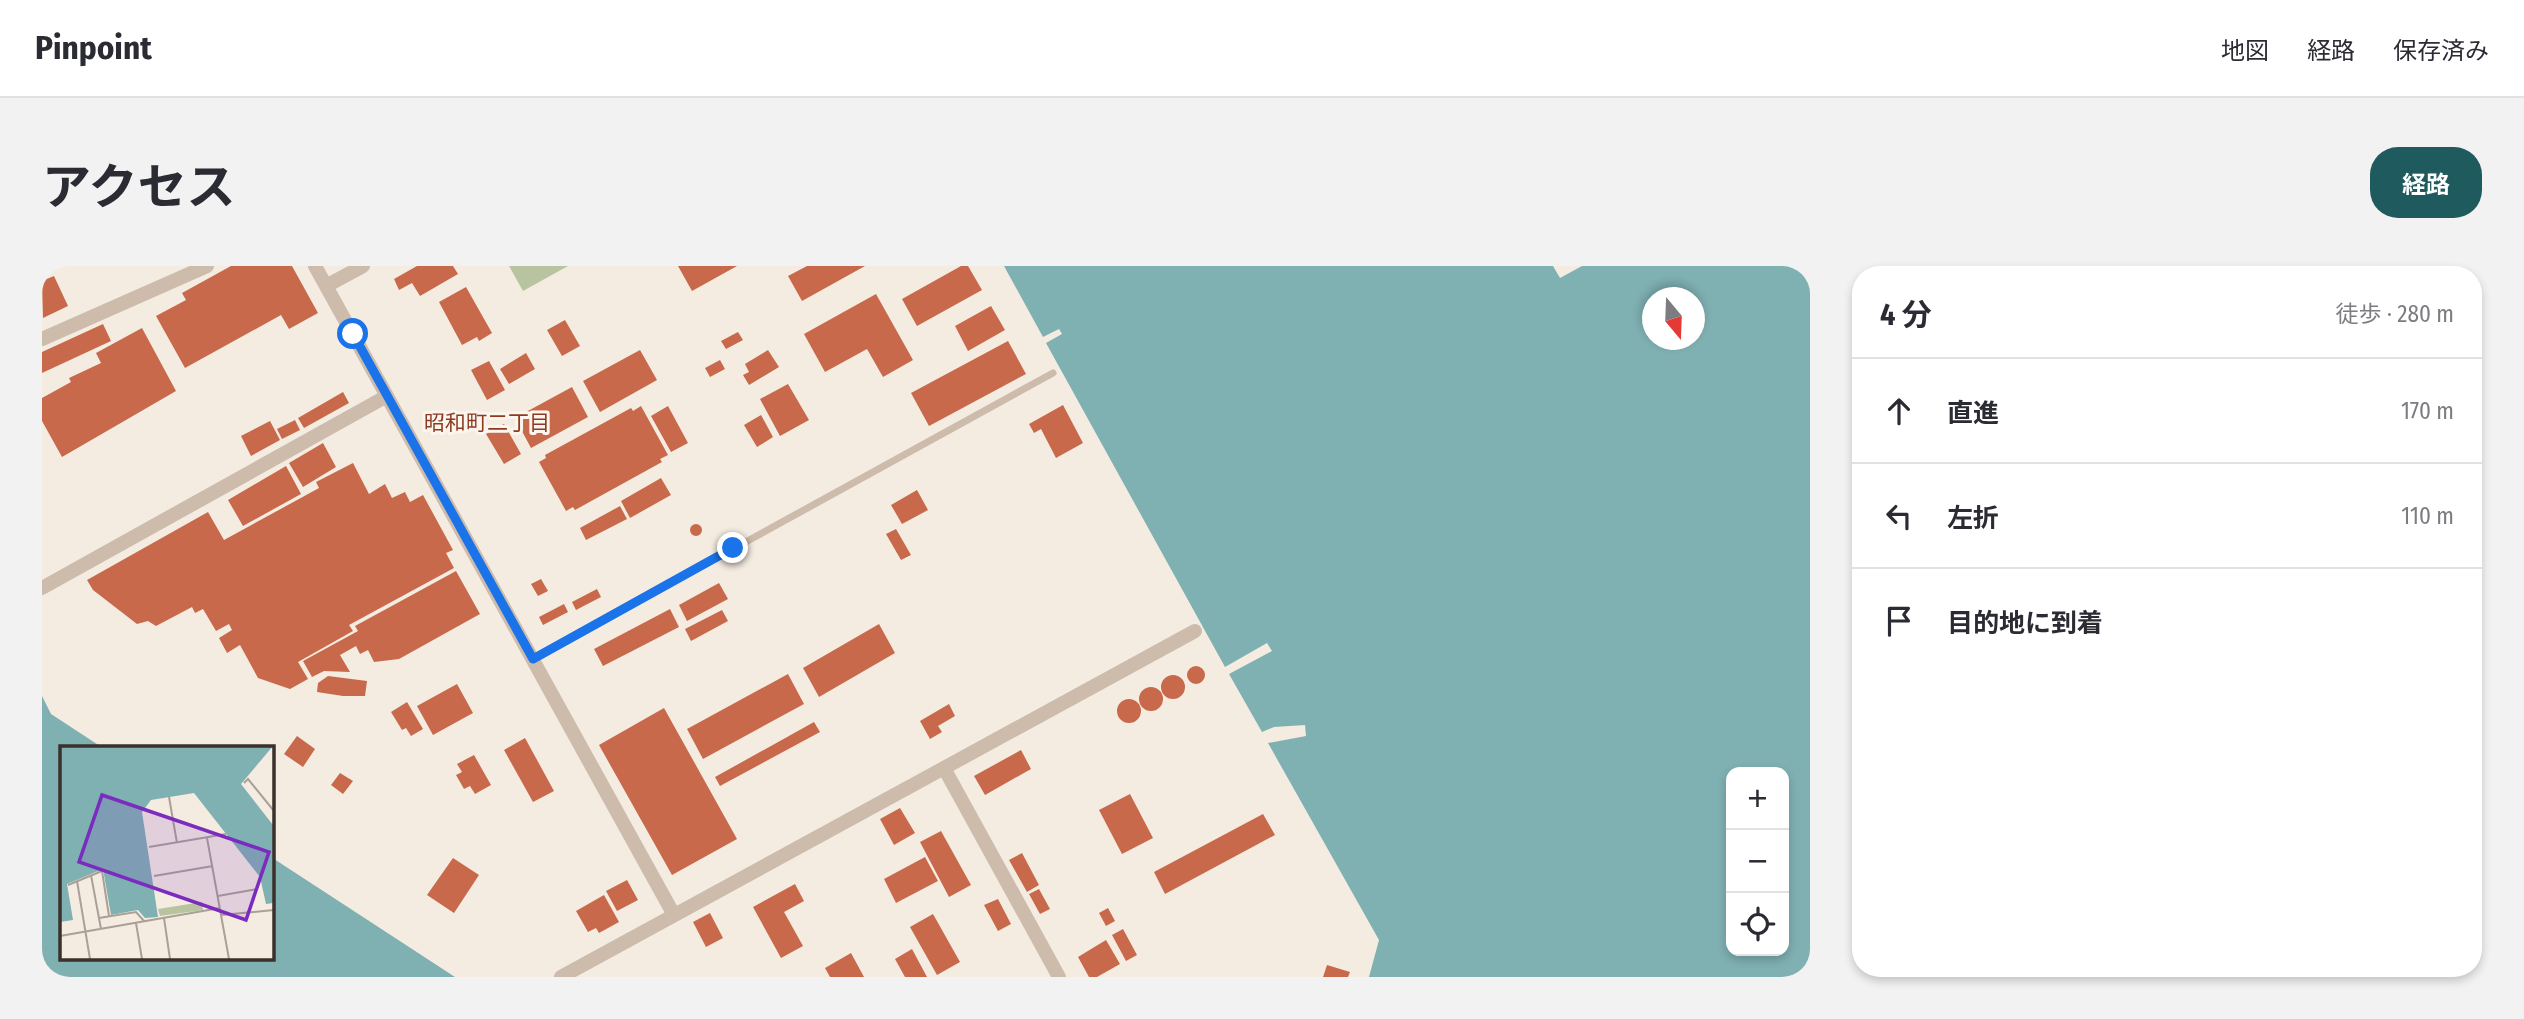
<!DOCTYPE html>
<html lang="ja">
<meta charset="utf-8">
<style>
:root{--surface:#fff;--page:#f2f2f3;--text:#2b2b33;--muted:#7c7c81;--line:#e1e1e2;--accent:#1f5a5e}
body{margin:0;font-family:"Fira Sans Condensed","Noto Sans JP",sans-serif;background:var(--page);color:var(--text)}
.controls{position:absolute;right:21px;bottom:21px;display:grid;overflow:hidden;border-radius:14px;box-shadow:0 4px 10px #0003}
.controls button{width:63px;height:63px;display:grid;place-items:center;padding:0;border:0;border-bottom:2px solid var(--line);background:var(--surface);color:var(--text);font:35px sans-serif}
.compass{position:absolute;left:1600px;top:21px;width:63px;height:63px;border-radius:50%;background:var(--surface);box-shadow:0 4px 10px #0003;rotate:161deg}
.stop{position:absolute;width:21px;height:21px;margin:-16px;border:5px solid #1a73e8;border-radius:50%;background:#fff}
.stop.end{background:#1a73e8;border-color:#fff;box-shadow:0 2px 7px #0008}
.list{margin:0;padding:0;list-style:none}
h2{display:flex;justify-content:space-between;align-items:center;height:91px;margin:0;padding:0 28px;font-size:30px}
h2 small{font-size:23px;font-weight:400;color:var(--muted)}
.list li{display:grid;grid-template-columns:46px 1fr auto;gap:21px;align-items:center;box-sizing:border-box;height:105px;padding:0 28px;border-top:2px solid var(--line)}
.list b{display:block;font-size:26px;white-space:nowrap}
.list em{font-size:23px;font-style:normal;color:var(--muted)}
.icon{flex:none;width:38px;height:38px;fill:none;stroke:currentColor;stroke-width:2;stroke-linecap:round;stroke-linejoin:round}
.map{position:relative;flex:none;width:1768px;height:711px;overflow:hidden;border-radius:28px}
header{display:flex;align-items:center;gap:42px;box-sizing:border-box;height:98px;padding:0 35px;background:var(--surface);border-bottom:2px solid var(--line)}
header strong{font-size:33px}
nav{display:flex;gap:38px;margin-inline-start:auto;font-size:24px}
.intro{display:flex;align-items:center;justify-content:space-between;box-sizing:border-box;height:168px;padding:0 42px}
h1{margin:0;font-size:49px}
.button{padding:18px 32px;border-radius:28px;background:var(--accent);color:#fff;font-size:24px;font-weight:700}
main{display:flex;gap:42px;padding:0 42px}
aside{flex:1;background:var(--surface);border-radius:28px;box-shadow:0 4px 10px #0003}
.map>svg:first-child{display:block}
.green{fill:#b8c4a0}
.water{fill:#7fb0b2;fill-rule:evenodd}
.building{fill:#c8694b}
.lines{fill:none;stroke-linecap:round;stroke-linejoin:round}
.lane{stroke:#cdbbac;stroke-width:7}
.street{stroke:#cdbbac;stroke-width:14}
.route{stroke:#1a73e8;stroke-width:9}
.labels{text-anchor:middle;stroke-width:6;stroke-linejoin:round;paint-order:stroke}
.neighbourhood-label{font-size:21px;fill:#8c3b22;stroke:#fbf5ee}
.inset-road{fill:none;stroke:#aaa098;stroke-width:2}
.view{fill:#7b2cbf;fill-opacity:0.15;stroke:#7b2cbf;stroke-width:3.5}
.inset-edge{fill:none;stroke:#3b302b;stroke-width:3.5}
</style>
<header>
<strong>Pinpoint</strong>
<nav><a>地図</a><a>経路</a><a>保存済み</a></nav>
</header>
<div class="intro"><h1>アクセス</h1><a class="button">経路</a></div>
<main>
<div class="map">
<svg width="1768" height="711" viewBox="0 0 1768 711">
<rect width="100%" height="100%" fill="#f4ebe1"/>
<path class="green" d="M467,0H526L481,25Z"/>
<path class="water" d="M962,0H1511L1518,12L1540,0H1768V711H1327L1337,674L1226,477L1264,470L1263,459L1232,461L1220,466L1187,408L1230,385L1225,377L1183,401L1004,77L1020,68L1017,63L1001,71ZM1610,32H1652V74H1610ZM1689,506H1742V685H1689Z
M0,430L9,448L61,482H19V692H229V591L413,711H0Z"/>
<path class="building" d="M189,0H250L276,47L247,63L239,49L143,102L114,50L144,34L140,27Z
M375,0H411L416,8L378,30L370,17L357,24L352,13Z
M636,0H695L650,25Z
M765,0H823L760,35L746,10Z
M919,0H926L940,24L875,60L860,33Z
M12,10L26,40L1,52L0,15Z
M424,21L450,67L437,75L435,71L420,79L397,36Z
M834,28L871,94L841,111L825,83L783,106L762,68Z
M949,40L963,64L926,85L913,60Z
M523,54L538,80L520,90L505,64Z
M61,58L69,75L0,107V86Z
M100,62L134,125L20,191L0,155V132L29,116L27,112L59,97L54,87Z
M696,66L701,74L684,83L679,75Z
M966,75L984,108L887,160L869,127Z
M598,84L615,114L558,146L541,115Z
M726,84L737,101L707,119L701,109L707,106L703,98Z
M484,87L493,103L467,118L458,103Z
M678,94L683,103L668,111L663,102Z
M447,95L463,124L445,134L429,104Z
M746,118L767,154L738,170L718,133Z
M530,121L546,151L489,182L473,152Z
M301,126L307,137L262,162L256,152Z
M1021,139L1041,177L1014,192L999,163L992,167L987,158Z
M599,140L626,189L618,193L620,196L533,244L531,241L524,245L497,196L504,192L503,189L589,142L591,145Z
M626,140L646,177L629,186L609,150Z
M719,149L731,171L715,181L702,159Z
M253,154L258,164L240,173L235,163Z
M228,155L238,174L209,190L199,170Z
M462,158L479,188L462,198L444,168Z
M281,177L294,201L261,221L247,197Z
M311,197L327,228L343,218L350,232L363,226L368,236L381,229L411,284L404,287L412,302L307,359L311,365L256,396L266,413L248,423L216,412L198,379L185,387L177,372L190,364L187,358L174,365L161,343L153,347L150,341L114,360L106,355L95,358L51,324L45,314L166,246L182,274L277,222L274,216Z
M244,200L259,228L201,260L186,234Z
M619,212L629,229L588,252L579,235Z
M875,224L886,244L860,258L849,239Z
M578,240L585,253L544,274L538,262Z
M648 264a6 6 0 1 1 12 0a6 6 0 1 1-12 0Z
M854,263L869,289L859,294L844,268Z
M414,305L438,348L357,393L332,396L326,384L318,388L314,380L298,389L308,406L282,405L270,411L261,395L316,365L313,360Z
M499,313L506,325L496,330L489,318Z
M677,317L686,333L645,355L637,339Z
M555,323L559,331L534,344L530,336Z
M522,338L526,346L501,359L497,351Z
M628,343L637,361L561,400L552,383Z
M680,344L686,355L649,375L643,363Z
M837,358L853,387L777,431L761,402Z
M1145 409a9 9 0 1 1 18 0a9 9 0 1 1-18 0Z
M746,408L762,438L661,493L645,463Z
M1119 421a12 12 0 1 1 24 0a12 12 0 1 1-24 0Z
M286,410L325,415L323,430H301L275,426L276,417Z
M415,418L431,447L391,469L375,440Z
M1097 433a12 12 0 1 1 24 0a12 12 0 1 1-24 0Z
M1075 445a12 12 0 1 1 24 0a12 12 0 1 1-24 0Z
M365,436L381,463L369,470L364,462L360,464L349,446Z
M907,438L913,450L896,460L900,466L888,473L878,455Z
M622,442L695,573L630,609L557,479Z
M772,456L778,466L678,520L673,511Z
M255,470L273,483L261,501L242,488Z
M483,472L512,525L491,536L462,484Z
M979,484L989,503L943,529L932,510Z
M432,489L449,519L433,528L428,520L422,523L414,509L420,506L415,498Z
M298,507L311,515L301,528L289,519Z
M1088,528L1111,572L1080,588L1057,544Z
M858,542L873,567L852,579L838,553Z
M1221,548L1233,569L1123,628L1112,606Z
M899,565L929,619L907,631L878,576Z
M980,587L997,619L985,626L967,594Z
M883,591L896,615L854,637L842,613Z
M411,592L437,609L412,647L385,629Z
M585,614L596,634L575,645L564,625Z
M753,618L762,635L742,646L761,680L739,692L711,641Z
M997,623L1008,643L998,648L987,628Z
M562,629L577,656L557,667L554,662L546,666L534,645Z
M956,633L969,658L956,665L942,639Z
M1066,642L1073,655L1064,660L1057,647Z
M668,647L681,672L664,681L651,656Z
M891,648L918,696L895,709L868,661Z
M1081,663L1095,689L1084,695L1070,669Z
M1064,674L1078,698L1055,711H1047L1036,691Z
M870,683L885,711H863L853,693Z
M809,687L822,711H788L783,702Z
M1285,699L1308,706L1306,711H1281Z"/>
<g class="lines">
<path class="lane" d="M491,393L1011,107"/>
<path class="street" d="M273,0L632,649
M284,20L321,0
M0,73L165,0
M0,322L345,130
M902,502L1017,711
M519,711L1153,365"/>
</g>
<g class="lines">
<path class="route" d="M311,68L491,393L691,282"/>
</g>
<g class="labels">
<g class="neighbourhood-label">
<text x="445" y="164">昭和町二丁目</text>
</g>
</g>
<g transform="translate(18 480)">
<rect width="214" height="214" fill="#f4ebe1"/>
<path d="M142,156L143,164L100,170L98,163Z" fill="#b8c4a0"/>
<path d="M0,0H213L181,38L213,79V157L206,158L200,131L134,47L91,54L82,66L98,171L85,172L78,164L51,169L43,123L7,138L13,174L0,176Z" fill="#7fb0b2"/>
<path class="inset-road" d="M184,37L188,33L214,65M109,51L117,97M147,92L169,213M89,101L166,88M31,129L41,183M94,130L153,120M17,135L30,213M8,139L42,125L49,170M158,150L197,143M161,169L214,164M39,172L76,166L84,175M104,172L110,213M76,177L82,213M0,190L160,162"/>
<path class="view" d="M42,49L209,106L186,174L19,116Z"/>
<rect width="214" height="214" class="inset-edge"/>
</g>
</svg>
<div class="controls">
<button>+</button>
<button>−</button>
<button><svg class="icon" aria-label="locate" viewBox="0 0 24 24"><circle cx="12" cy="12" r="6"/><path d="M12 2v4M12 18v4M2 12h4M18 12h4"/></svg></button>
</div>
<svg class="compass" viewBox="-18 -18 36 36"><path d="M0-13l5 13h-10z" fill="#e53935"/><path d="M0 13l5-13h-10z" fill="#7c7c81"/></svg>
<div class="stop" style="left:311px;top:68px"></div>
<div class="stop end" style="left:691px;top:282px"></div>
</div>
<aside>
<h2>4 分<small>徒歩 · 280 m</small></h2>
<ul class="list">
<li><svg class="icon" aria-label="ahead" viewBox="0 0 24 24"><path d="M12 20V5M6 11l6-6 6 6"/></svg><div><b>直進</b></div><em>170 m</em></li>
<li><svg class="icon" aria-label="left" viewBox="0 0 24 24"><path d="M17 20v-9H6M10 6l-5 5 5 5"/></svg><div><b>左折</b></div><em>110 m</em></li>
<li><svg class="icon" aria-label="arrive" viewBox="0 0 24 24"><path d="M6 21V4h12l-3 4 3 4H6"/></svg><div><b>目的地に到着</b></div></li>
</ul>
</aside>
</main>
